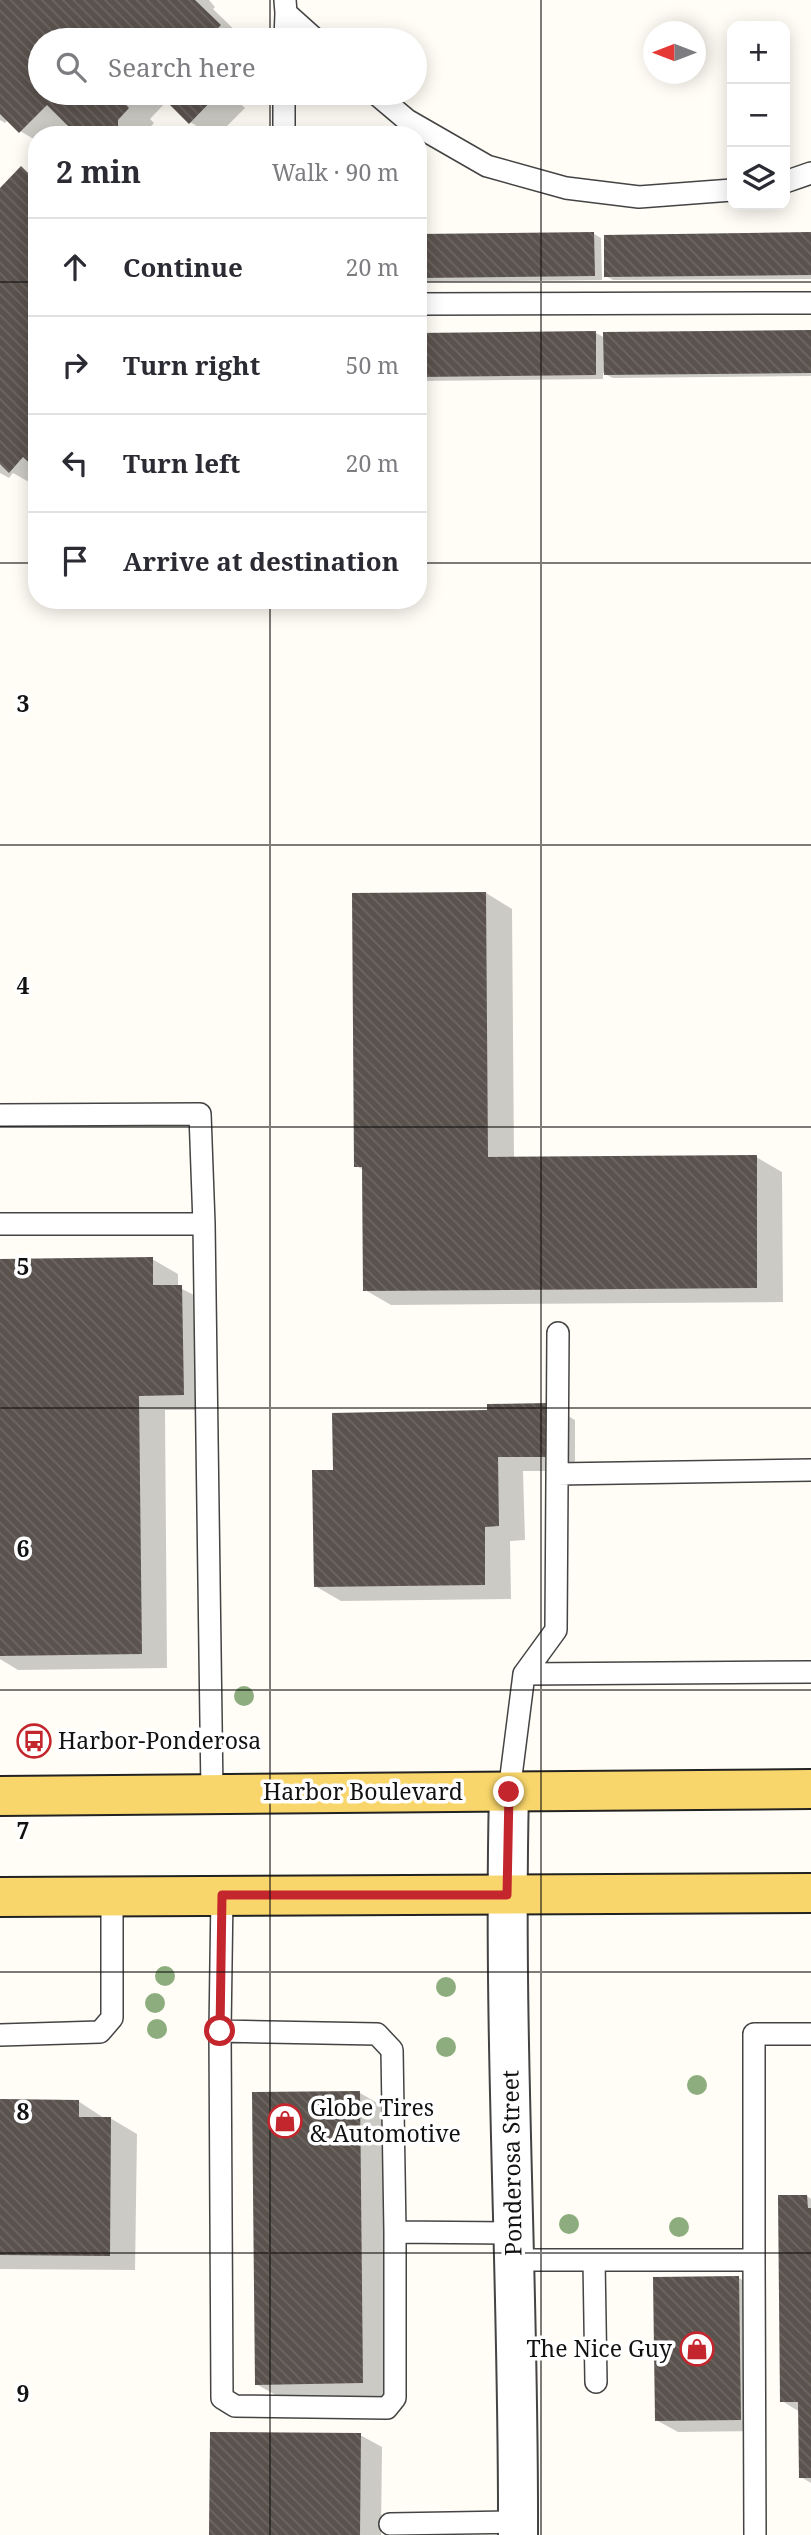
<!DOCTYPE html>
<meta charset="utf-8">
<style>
:root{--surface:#fff;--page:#f2f2f3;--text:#2b2b33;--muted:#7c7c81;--line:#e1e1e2}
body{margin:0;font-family:"Noto Serif",serif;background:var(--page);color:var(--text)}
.controls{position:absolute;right:21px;top:21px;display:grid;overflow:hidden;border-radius:14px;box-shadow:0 4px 18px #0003}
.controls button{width:63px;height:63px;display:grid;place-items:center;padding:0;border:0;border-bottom:2px solid var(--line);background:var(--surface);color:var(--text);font:35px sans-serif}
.compass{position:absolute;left:643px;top:21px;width:63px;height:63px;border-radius:50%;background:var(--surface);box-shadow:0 4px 18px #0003;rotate:270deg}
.stop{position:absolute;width:21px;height:21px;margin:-16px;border:5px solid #c4262e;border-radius:50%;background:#fff}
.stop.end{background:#c4262e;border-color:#fff;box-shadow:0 2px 7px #0008}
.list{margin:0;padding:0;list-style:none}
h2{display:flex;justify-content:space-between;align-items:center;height:91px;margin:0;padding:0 28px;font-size:30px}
h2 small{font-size:23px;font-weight:400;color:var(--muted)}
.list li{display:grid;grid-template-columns:46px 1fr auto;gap:21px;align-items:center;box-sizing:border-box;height:98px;padding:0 28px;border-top:2px solid var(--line)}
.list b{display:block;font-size:26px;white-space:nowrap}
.list em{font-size:23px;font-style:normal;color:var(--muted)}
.icon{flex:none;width:38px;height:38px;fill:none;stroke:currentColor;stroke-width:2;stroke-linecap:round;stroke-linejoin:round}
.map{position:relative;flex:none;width:811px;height:2535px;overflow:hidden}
.search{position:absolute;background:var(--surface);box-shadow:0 4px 18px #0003;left:28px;top:28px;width:399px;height:77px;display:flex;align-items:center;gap:18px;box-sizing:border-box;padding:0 24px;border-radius:38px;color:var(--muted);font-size:26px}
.panel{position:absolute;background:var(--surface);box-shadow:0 4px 18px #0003;left:28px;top:126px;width:399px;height:483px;border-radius:28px}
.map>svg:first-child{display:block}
.shadow{fill:#0003}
.building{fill:url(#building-back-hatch)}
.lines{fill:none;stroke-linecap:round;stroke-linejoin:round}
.service-casing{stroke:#444;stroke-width:24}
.minor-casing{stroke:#444;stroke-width:42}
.primary-casing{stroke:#222;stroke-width:42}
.service{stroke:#fff;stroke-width:21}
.minor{stroke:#fff;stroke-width:38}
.primary{stroke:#f9d66b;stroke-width:38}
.tree{fill:#8dad7f}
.route{stroke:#c4262e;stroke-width:9}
.grid{fill:none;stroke:#111;stroke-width:2;stroke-opacity:0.55}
.labels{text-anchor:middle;stroke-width:7;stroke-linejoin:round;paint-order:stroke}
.poi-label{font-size:23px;fill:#111;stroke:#fff;text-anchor:start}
.street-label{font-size:23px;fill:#111;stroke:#fff}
.grid-label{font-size:23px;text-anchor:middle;font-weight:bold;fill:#111;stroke:#fff;stroke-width:7;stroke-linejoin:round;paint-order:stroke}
</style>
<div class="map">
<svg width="811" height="2535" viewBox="0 0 811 2535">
<defs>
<pattern id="building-back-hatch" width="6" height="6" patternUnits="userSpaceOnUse" patternTransform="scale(1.75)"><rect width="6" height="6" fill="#5a524d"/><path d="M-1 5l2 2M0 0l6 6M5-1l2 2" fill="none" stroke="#6d6662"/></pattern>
</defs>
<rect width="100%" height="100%" fill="#fffdf5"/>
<path class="shadow" d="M0,0H209L215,7L213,9L245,40H40V93H243L236,100L245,108L218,135H212L190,122L168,100L150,119L154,123L143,135H79L68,124L57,135H37V141L20,131L8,120L5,123L0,120Z
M21,169L37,178L36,486L13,473L9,478L0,473V191Z
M594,234L601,238L602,280L418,282V236Z
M811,235V279L613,280L606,276Z
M811,332V376L613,378L603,373V379L418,381V335L596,333L605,338Z
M486,893L512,909L514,1158L756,1157L782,1172L783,1302L391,1305L365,1290L364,1170L356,1166Z
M152,1259L178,1274V1287L208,1302L209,1410H165L167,1668L18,1670L0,1659V1260Z
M549,1405L575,1420V1471H523L525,1540L510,1541L511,1599L341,1601L315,1586L335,1472L489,1412Z
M360,2093L386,2108L388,2398L283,2399L256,2384Z
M0,2101H78L104,2118H110L137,2134L135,2270L0,2269Z
M807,2196L811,2199V2483L801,2477L800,2412L782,2401Z
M739,2278L760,2291L762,2431L678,2432L656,2420Z
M360,2435L382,2447L381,2535H210Z"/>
<path class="building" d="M0,0H195L221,25L212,34L219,40H40V93H135L125,103L129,108L118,120V135H99L90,126L81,135H77L47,105L19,133L0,114Z
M158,93H219L189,124Z
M21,166L37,182V470L23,457L9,473L0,464V188Z
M594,232L595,276L418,278V234Z
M811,232V275L604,277V235Z
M811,330V373L604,375L603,332Z
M596,331V375L418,377V333Z
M486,892L488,1157L757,1155V1288L363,1291L362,1167H354L352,893Z
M153,1257V1285H182L184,1395L139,1396L142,1654L0,1656V1259Z
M549,1403L550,1457H498L499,1526L485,1527V1585L314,1587L312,1470H333L332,1413L487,1410V1404Z
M360,2091L363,2383L255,2385L252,2092Z
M0,2099L79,2100V2117H111L110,2256L0,2255Z
M778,2195H807L808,2208H811V2478H799L798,2402H780Z
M739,2276L741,2420L655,2421L653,2277Z
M210,2432L361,2433L360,2535H209Z"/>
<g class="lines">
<defs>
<path id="service" d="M285,0L286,13L316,40
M285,40L286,13
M375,93L407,120L487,166L566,188L639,197L732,190
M284,135V93
M785,182L811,173
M418,304L811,303
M0,1115L200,1114L204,1224
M0,1224H204L212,1793
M557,1474L811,1470
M524,1674L811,1672
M509,1792L524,1674L556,1630L558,1333
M222,1895L220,2031L377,2034L392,2050L395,2232L514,2233
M220,2031L222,2398L235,2406L387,2408L395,2398V2232
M0,2035L100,2032L112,2018V1896
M515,2260H754L755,2535
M594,2260L596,2382
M754,2260V2034H811
M390,2524L518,2522"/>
<path id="minor" d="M509,1792C503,2039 519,2287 518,2535"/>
<path id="primary" d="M0,1796L811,1789
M0,1897L811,1893"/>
</defs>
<use href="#service" class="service-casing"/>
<use href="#minor" class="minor-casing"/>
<use href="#primary" class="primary-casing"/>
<use href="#service" class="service"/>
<use href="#minor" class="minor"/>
<use href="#primary" class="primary"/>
</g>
<g class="tree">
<circle cx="244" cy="1696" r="10"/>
<circle cx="165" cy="1976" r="10"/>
<circle cx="446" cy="1987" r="10"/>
<circle cx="155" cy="2003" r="10"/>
<circle cx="157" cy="2029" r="10"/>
<circle cx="446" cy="2047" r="10"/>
<circle cx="697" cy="2085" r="10"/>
<circle cx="569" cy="2224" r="10"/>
<circle cx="679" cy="2227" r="10"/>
</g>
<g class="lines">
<path class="route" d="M220,2031L222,1895H507L509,1792"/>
</g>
<path class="grid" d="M270,0V40M541,0V2535M270,93V135M0,282H37M418,282H811M0,563H37M418,563H811M270,600V2535M0,845H811M0,1127H811M0,1408H811M0,1690H811M0,1972H811M0,2253H811"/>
<defs>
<symbol id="bus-ring" viewBox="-11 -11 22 22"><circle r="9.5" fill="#fff" stroke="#c4262e" stroke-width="1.5"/><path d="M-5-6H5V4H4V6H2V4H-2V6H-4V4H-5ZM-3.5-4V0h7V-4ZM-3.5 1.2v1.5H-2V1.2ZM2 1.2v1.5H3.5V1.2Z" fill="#c4262e"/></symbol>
<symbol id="shop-ring" viewBox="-11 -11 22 22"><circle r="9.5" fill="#fff" stroke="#c4262e" stroke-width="1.5"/><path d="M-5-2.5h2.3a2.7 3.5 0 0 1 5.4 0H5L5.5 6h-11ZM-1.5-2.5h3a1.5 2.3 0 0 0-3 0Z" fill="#c4262e"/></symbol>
</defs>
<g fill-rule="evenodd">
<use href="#bus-ring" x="15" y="1722" width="38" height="38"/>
<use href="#shop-ring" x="266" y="2102" width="38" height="38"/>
<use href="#shop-ring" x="678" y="2330" width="38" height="38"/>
</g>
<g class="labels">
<g class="poi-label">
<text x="58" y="1749">Harbor-Ponderosa</text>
<text x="310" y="2116">Globe Tires<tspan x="310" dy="26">&amp; Automotive</tspan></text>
<text x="672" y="2357" text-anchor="end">The Nice Guy</text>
</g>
<g class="street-label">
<text x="363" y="1800">Harbor Boulevard</text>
<text transform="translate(512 2163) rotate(-91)" y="8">Ponderosa Street</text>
</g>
</g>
<g class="grid-label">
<text x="23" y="712">3</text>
<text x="23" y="994">4</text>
<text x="23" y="1275">5</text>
<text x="23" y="1557">6</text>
<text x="23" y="1839">7</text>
<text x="23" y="2120">8</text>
<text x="23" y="2402">9</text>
</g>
</svg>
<div class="controls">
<button>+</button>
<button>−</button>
<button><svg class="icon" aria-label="layers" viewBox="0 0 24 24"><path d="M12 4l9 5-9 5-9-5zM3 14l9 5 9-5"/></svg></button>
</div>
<svg class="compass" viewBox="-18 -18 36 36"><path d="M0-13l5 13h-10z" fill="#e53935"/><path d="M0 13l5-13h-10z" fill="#7c7c81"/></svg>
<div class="stop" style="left:220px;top:2031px"></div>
<div class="stop end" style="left:509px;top:1792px"></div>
<div class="search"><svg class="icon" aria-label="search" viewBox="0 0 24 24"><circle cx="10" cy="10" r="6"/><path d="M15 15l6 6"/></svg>Search here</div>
<section class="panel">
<h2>2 min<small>Walk · 90 m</small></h2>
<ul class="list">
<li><svg class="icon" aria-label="ahead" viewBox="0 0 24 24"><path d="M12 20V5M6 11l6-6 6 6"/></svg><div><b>Continue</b></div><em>20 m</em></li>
<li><svg class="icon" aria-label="right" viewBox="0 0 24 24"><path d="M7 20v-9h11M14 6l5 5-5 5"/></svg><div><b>Turn right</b></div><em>50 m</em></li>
<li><svg class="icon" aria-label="left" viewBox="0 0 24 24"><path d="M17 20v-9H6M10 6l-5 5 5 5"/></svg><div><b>Turn left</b></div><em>20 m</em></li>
<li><svg class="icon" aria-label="arrive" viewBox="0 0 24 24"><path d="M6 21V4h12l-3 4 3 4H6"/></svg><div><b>Arrive at destination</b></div></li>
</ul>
</section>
</div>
